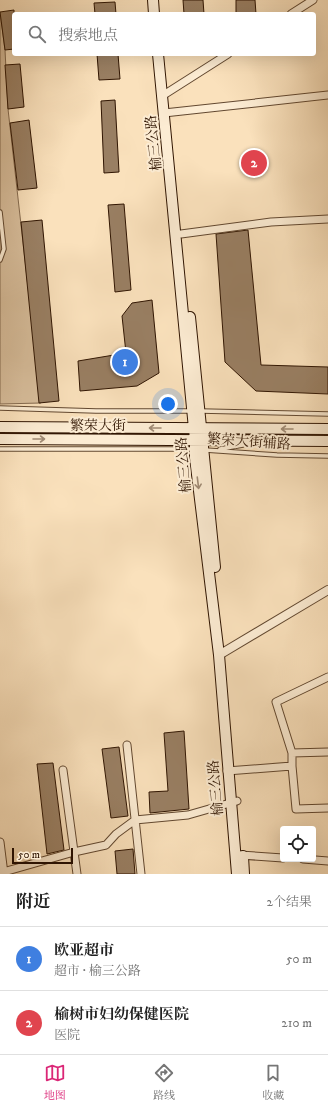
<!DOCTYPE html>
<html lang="zh">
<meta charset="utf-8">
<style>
:root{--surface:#fff;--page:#f2f2f2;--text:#222;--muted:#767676;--line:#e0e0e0;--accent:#db2777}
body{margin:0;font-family:"IM FELL DW Pica","Noto Serif SC",serif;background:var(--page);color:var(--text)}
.controls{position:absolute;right:12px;bottom:12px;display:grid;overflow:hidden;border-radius:4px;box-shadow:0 4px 16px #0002}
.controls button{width:36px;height:36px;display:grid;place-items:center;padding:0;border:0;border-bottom:1px solid var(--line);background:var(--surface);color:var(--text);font:20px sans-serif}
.scale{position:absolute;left:12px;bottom:10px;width:61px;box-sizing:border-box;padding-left:4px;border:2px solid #301502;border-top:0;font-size:11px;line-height:14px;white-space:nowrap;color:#301502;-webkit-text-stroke:3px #fcecd3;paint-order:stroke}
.you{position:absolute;left:168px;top:404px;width:14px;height:14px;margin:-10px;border:3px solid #fff;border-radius:50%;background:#1a73e8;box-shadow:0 0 0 6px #1a73e833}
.badge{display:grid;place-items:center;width:26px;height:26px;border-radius:50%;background:var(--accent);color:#fff;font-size:13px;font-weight:700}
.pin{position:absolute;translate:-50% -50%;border:2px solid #fff;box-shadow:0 1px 4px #0006}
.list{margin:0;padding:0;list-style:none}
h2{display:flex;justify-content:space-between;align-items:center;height:52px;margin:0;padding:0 16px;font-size:17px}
h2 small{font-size:13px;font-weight:400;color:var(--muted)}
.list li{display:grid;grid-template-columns:26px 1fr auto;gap:12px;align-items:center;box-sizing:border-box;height:64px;padding:0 16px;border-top:1px solid var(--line)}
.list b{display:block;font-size:15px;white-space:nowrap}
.list p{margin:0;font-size:13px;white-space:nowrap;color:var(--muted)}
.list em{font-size:13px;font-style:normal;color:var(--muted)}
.icon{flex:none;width:22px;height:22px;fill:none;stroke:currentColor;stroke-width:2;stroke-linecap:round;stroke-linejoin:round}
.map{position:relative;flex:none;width:328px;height:874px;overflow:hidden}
.search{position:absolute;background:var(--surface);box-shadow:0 4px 16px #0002;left:12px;right:12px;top:12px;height:44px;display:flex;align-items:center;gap:10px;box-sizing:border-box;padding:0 14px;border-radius:4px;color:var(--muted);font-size:15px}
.sheet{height:180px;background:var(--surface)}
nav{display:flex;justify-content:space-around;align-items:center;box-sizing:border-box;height:56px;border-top:1px solid var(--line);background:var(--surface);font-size:11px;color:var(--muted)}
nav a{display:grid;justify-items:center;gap:2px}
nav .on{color:var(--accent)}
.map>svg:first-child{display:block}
.green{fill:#d8be9c;stroke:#846a4f}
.building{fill:#997f63;stroke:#301502}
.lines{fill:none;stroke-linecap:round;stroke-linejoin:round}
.service-casing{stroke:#624830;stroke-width:5.5}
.minor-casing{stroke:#624830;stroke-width:9}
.tertiary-casing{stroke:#624830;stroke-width:10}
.secondary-casing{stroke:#301502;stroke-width:12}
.service{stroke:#fcecd3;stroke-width:3.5}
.minor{stroke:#fcecd3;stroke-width:7}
.tertiary{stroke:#fcecd3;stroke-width:8}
.secondary{stroke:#fcecd3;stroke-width:10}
.oneway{stroke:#a08b75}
.labels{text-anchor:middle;stroke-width:4;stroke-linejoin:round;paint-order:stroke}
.street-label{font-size:14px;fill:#301502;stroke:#fcecd3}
</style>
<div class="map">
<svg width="328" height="874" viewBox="0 0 328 874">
<rect width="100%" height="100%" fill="#fae1bc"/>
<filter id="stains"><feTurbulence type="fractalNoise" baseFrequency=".005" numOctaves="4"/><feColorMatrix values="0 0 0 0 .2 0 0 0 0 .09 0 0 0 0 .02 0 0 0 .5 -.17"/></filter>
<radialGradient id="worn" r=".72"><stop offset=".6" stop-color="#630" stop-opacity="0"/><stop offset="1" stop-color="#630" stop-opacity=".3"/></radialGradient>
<path class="green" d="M0,12L5,50L8,109L41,403L0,404Z"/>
<path class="building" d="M183,0H203L204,14H184Z
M236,0H255L256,14H236Z
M115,2L116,14H95L94,3Z
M14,10V49L5,50L0,12Z
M97,54H118L120,79L99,80Z
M20,64L24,107L8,109L5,65Z
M115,100L119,172L104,173L101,101Z
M29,120L37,188L18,190L10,123Z
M124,204L131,290L115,292L108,205Z
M42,220L59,401L39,403L21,222Z
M248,230L261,365L328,367V394L256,391L225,362L216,234Z
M152,300L159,373L137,386L80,391L78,361L126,353L122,316L132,303Z
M184,731L189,809L150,813L149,792L168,791L164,733Z
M119,747L128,816L111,818L102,749Z
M53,763L64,850L47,854L37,764Z
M133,849L135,874H117L115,851Z"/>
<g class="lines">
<defs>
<path id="service" d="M0,212L4,249L0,260
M0,408L96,411H191
M201,411L328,414
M0,449H195
M220,449L243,445
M205,450L277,455L328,456"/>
<path id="minor" d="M291,14L313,0
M162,96L228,54
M164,113L328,95
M181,234L271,222L328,219
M127,745L141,874
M292,753L276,702L328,677
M292,766L296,809L328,808
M63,770L77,874
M227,771L292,766V753L328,752
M0,842L4,874
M240,855L283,858
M303,859L328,861
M0,873L74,852L106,845L116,834L135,820L188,815L237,801"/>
<path id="tertiary" d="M219,655L328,590"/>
<path id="secondary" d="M153,0L154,14
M158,54L195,439V458L219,655L237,874
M190,317L215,567
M0,427L328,429
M0,439L328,441
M243,856L244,874"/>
</defs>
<use href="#service" class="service-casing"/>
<use href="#minor" class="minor-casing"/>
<use href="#tertiary" class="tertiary-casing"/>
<use href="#secondary" class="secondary-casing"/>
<use href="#service" class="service"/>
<use href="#minor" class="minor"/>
<use href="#tertiary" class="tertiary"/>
<use href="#secondary" class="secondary"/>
</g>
<defs><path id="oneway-shaft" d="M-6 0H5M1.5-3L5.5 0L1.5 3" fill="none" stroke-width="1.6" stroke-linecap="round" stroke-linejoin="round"/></defs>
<g class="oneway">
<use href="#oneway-shaft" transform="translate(155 428) rotate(-180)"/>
<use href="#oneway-shaft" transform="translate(287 429) rotate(-180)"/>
<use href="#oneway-shaft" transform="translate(39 439)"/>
<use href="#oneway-shaft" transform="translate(198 483) rotate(83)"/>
</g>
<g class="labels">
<g class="street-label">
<text transform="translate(153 143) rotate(-96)" y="5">榆三公路</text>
<text x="98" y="430">繁荣大街</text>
<text transform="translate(249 441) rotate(4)" y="5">繁荣大街辅路</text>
<text transform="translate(183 465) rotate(-95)" y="5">榆三公路</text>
<text transform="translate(215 788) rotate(-95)" y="5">榆三公路</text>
</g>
</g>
<rect width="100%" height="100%" filter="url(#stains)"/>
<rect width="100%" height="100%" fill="url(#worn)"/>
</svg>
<div class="controls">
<button><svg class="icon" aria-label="locate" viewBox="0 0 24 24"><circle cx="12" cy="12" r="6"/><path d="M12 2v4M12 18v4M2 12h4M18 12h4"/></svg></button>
</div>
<div class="scale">50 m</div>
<div class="you"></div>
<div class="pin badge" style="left:125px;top:362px;background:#3f7fe0">1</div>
<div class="pin badge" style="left:254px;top:163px;background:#e0444e">2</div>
<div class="search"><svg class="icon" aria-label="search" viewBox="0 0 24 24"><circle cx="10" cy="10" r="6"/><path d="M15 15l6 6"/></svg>搜索地点</div>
</div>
<section class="sheet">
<h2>附近<small>2个结果</small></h2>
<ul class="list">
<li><span class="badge" style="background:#3f7fe0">1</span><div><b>欧亚超市</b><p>超市 · 榆三公路</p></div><em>50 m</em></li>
<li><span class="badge" style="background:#e0444e">2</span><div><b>榆树市妇幼保健医院</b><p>医院</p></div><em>210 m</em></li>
</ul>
</section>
<nav>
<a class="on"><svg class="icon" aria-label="map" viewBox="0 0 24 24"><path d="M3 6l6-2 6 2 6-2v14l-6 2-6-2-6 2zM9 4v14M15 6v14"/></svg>地图</a>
<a><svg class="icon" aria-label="directions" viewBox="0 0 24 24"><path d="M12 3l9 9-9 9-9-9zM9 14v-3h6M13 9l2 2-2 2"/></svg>路线</a>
<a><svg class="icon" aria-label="saved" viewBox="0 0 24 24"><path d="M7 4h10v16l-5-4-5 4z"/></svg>收藏</a>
</nav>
